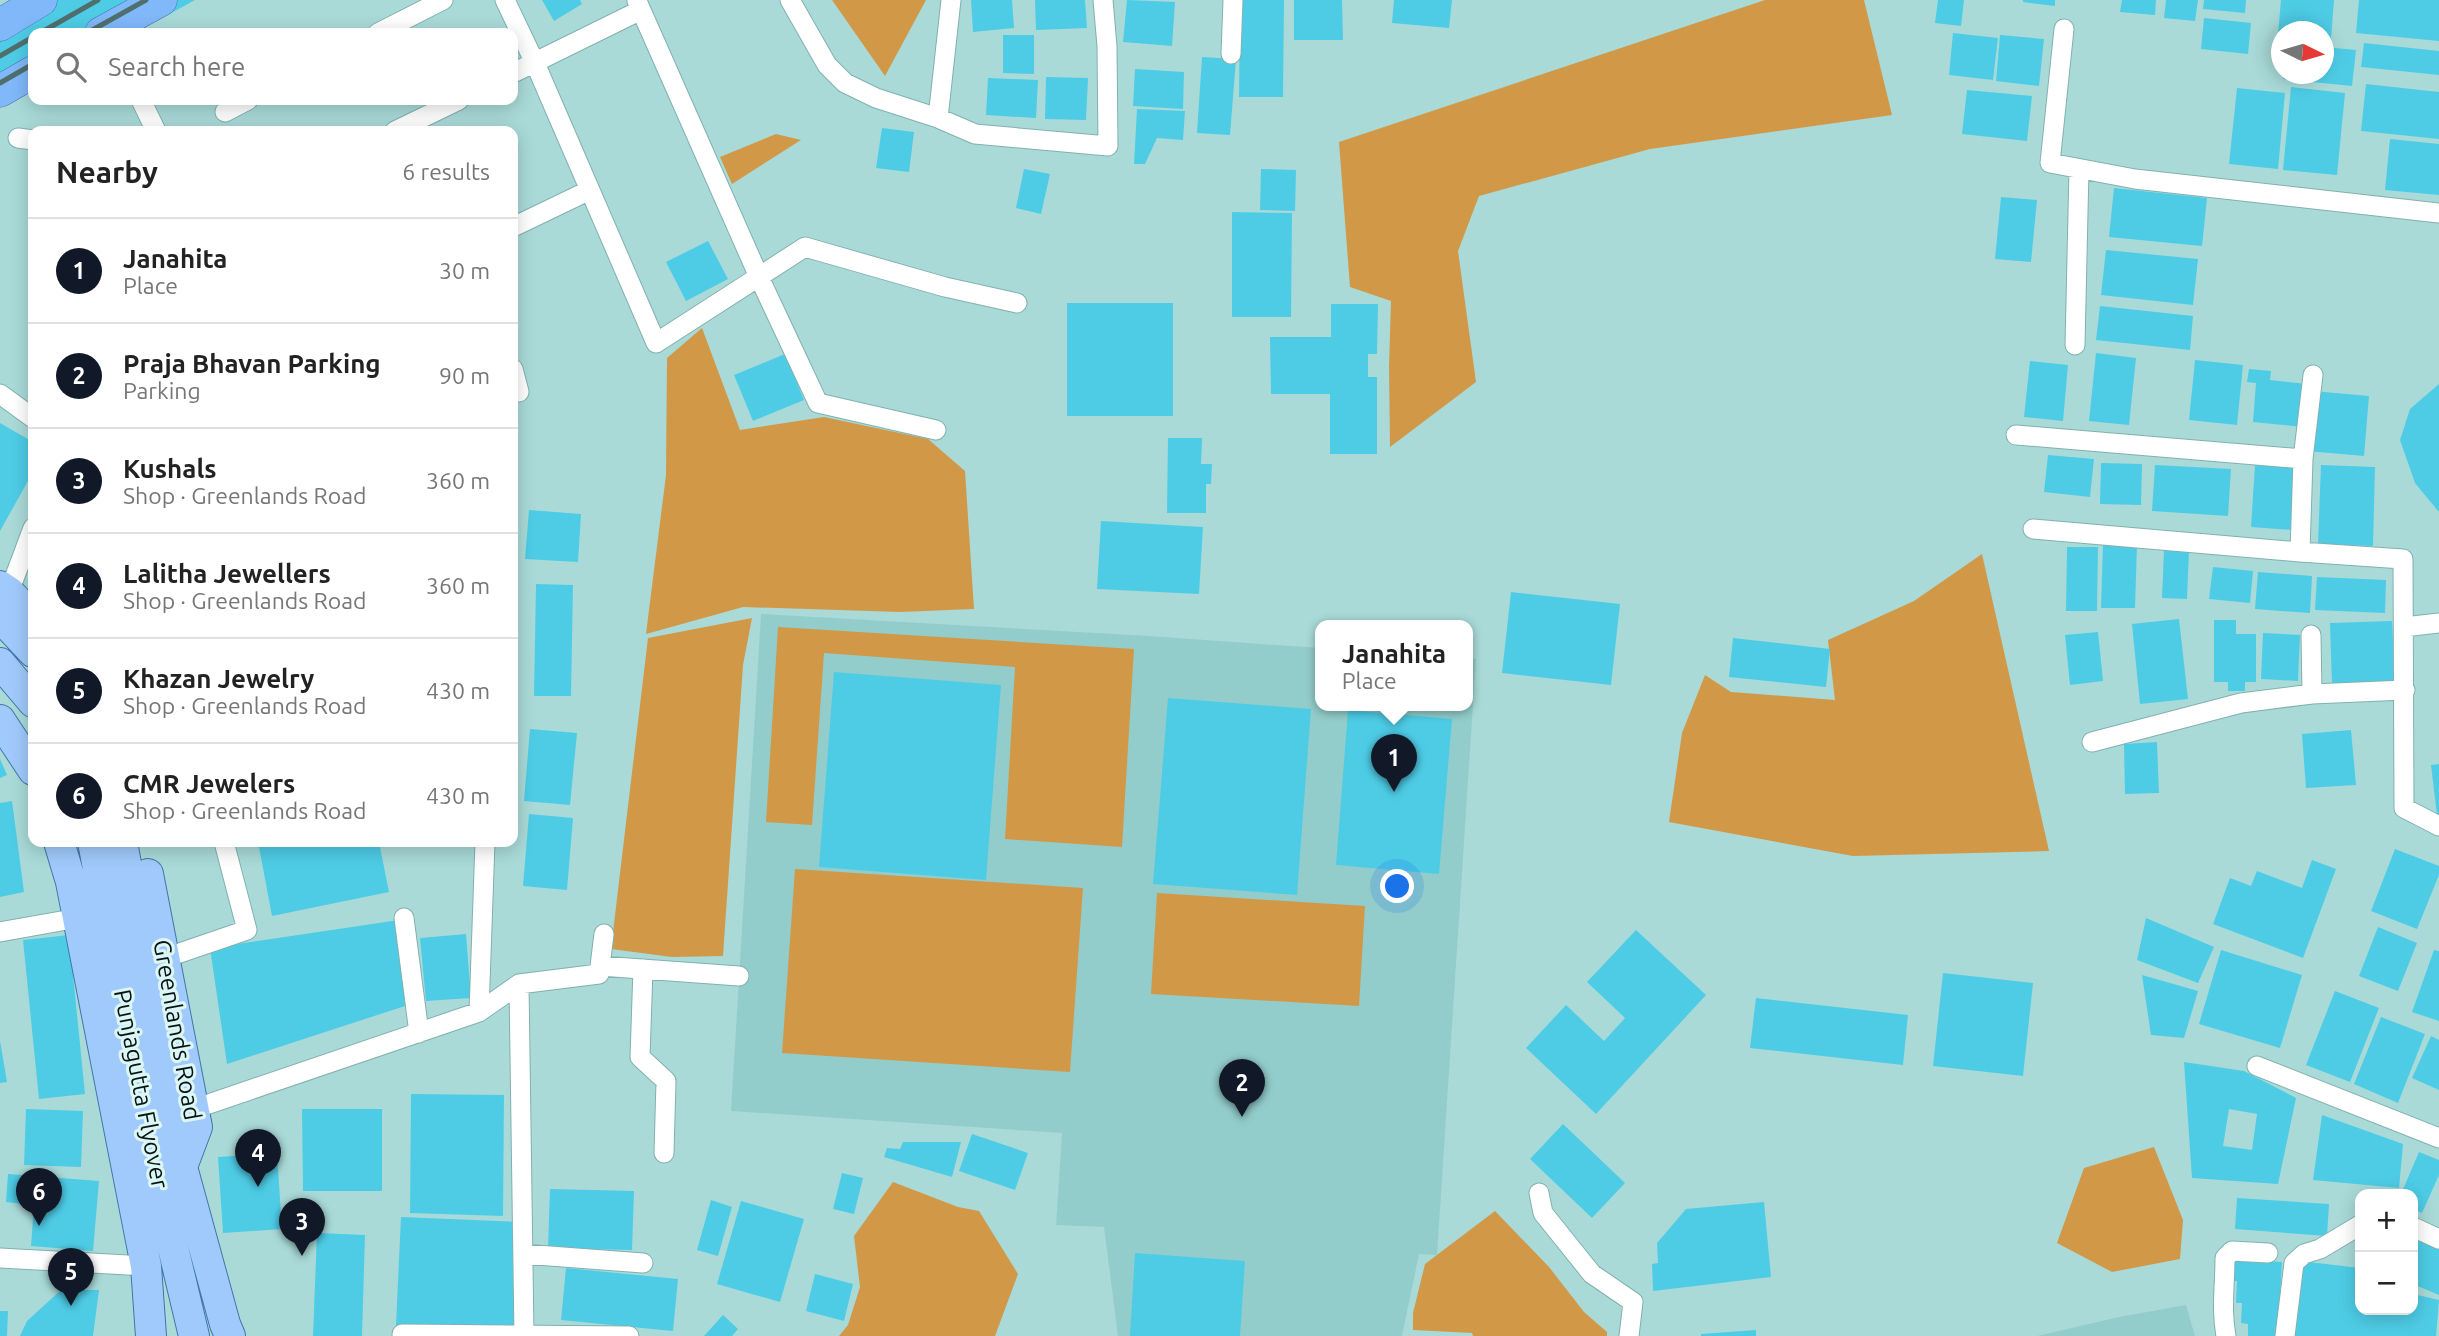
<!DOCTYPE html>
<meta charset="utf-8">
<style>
:root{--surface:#fff;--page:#f6f6f6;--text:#222;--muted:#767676;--line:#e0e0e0;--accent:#111827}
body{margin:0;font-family:Ubuntu,sans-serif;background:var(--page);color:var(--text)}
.controls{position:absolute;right:21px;bottom:21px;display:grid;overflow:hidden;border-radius:14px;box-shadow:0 4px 18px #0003}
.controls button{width:63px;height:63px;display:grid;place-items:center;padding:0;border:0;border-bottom:2px solid var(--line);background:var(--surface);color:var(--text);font:35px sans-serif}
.compass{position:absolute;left:2271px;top:21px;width:63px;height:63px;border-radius:50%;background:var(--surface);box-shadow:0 4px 18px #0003;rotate:95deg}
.you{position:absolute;left:1398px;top:887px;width:24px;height:24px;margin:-18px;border:5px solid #fff;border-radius:50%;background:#1a73e8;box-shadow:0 0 0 10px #1a73e833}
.badge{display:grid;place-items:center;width:46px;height:46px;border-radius:50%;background:var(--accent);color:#fff;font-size:23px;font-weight:700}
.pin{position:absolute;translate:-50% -58px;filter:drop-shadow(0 2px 4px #0008)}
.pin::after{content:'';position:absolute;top:37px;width:24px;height:21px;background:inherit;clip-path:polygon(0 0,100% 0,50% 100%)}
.popup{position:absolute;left:1315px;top:620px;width:158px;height:91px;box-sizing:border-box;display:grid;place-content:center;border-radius:14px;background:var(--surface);filter:drop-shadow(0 2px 5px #0005);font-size:23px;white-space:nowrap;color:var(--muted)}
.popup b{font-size:26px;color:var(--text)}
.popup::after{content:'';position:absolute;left:50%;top:100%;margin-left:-14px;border:14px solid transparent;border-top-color:var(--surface)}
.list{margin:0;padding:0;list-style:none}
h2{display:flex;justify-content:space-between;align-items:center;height:91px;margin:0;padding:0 28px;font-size:30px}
h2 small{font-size:23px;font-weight:400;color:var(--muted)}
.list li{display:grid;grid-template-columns:46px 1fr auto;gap:21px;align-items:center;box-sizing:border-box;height:105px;padding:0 28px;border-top:2px solid var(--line)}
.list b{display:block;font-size:26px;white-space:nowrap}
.list p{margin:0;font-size:23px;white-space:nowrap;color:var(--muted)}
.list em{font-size:23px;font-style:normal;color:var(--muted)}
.icon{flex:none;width:38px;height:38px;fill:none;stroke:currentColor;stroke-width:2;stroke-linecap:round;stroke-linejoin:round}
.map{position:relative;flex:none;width:2439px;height:1336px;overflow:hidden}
.search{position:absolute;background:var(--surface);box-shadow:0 4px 18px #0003;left:28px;top:28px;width:490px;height:77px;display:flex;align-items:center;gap:18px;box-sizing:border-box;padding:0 24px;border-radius:14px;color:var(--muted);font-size:26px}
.panel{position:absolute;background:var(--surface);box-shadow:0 4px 18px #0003;left:28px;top:126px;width:490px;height:721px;border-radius:14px}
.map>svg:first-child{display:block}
.built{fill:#93cdcb}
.green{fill:#d19848}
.building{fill:#4ecce6;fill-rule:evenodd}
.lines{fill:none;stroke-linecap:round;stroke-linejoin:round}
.minor-casing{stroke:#81b1af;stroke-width:21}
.primary-casing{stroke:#4075aa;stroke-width:32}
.trunk-casing{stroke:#4075aa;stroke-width:33}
.minor{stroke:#fff;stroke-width:19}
.primary{stroke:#a0cafb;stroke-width:30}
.trunk{stroke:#80b8fa;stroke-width:32}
.rail{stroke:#4f6f6e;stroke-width:5}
.labels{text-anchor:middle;stroke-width:6;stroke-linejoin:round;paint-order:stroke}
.street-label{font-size:24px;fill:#041716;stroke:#ddf6f4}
</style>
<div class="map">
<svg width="2439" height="1336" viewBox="0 0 2439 1336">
<rect width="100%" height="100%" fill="#a9dad8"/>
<path class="built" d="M761,614L1149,636L1320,648V706H1468V658L1476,659L1437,1255L1419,1254L1402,1336H1118L1104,1227L1056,1225L1062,1133L731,1111Z
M2186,1305L2195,1336H2037L2119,1317Z"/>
<path class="green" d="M832,0H926L885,76Z
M1765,0H1864L1892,115L1650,149L1479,196L1458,251L1476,382L1390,447L1389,367L1391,301L1350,287L1339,142Z
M776,134L801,140L732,184L720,157Z
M702,328L740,430L824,417L928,439L965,471L974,609L900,612L743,607L646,634L666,475L667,358Z
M1982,554L2049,851L1853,856L1669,822L1682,733L1705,675L1731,692L1835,700L1828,640L1914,601Z
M752,618L743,665L723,956L672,957L611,949L648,638Z
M778,627L1134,649L1122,847L1005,839L1015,667L824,653L812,825L766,822Z
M795,869L1083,888L1070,1072L782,1053Z
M1157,893L1365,906L1359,1006L1151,994Z
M2154,1147L2183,1220L2180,1259L2112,1272L2057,1243L2084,1168Z
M893,1182L958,1207L979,1211L1018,1274L995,1336H839L848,1325L860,1287L854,1236Z
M1495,1211L1549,1267L1584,1312L1607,1332V1336H1473L1472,1333L1413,1330V1313L1425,1264Z"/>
<path class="building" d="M18,0H195L135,33H33V89L0,107V10Z
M542,0H580L582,4L554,21Z
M971,0H1012L1014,28L973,32Z
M1035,0H1085L1087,28L1036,30Z
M1127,0L1175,2L1172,46L1123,42Z
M1240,0H1284L1283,97H1239Z
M1294,0H1342L1343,40H1294Z
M1394,0H1452L1449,28L1392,23Z
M1938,0H1964L1961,26L1935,23Z
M2023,0H2055V6L2023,2Z
M2122,0H2156L2155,15L2120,12Z
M2166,0H2198L2195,21L2164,18Z
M2204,0H2246L2245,13L2203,9Z
M2281,0H2334L2331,39L2324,38V32H2282V34H2278Z
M2359,0H2439V41L2356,33Z
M2204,18L2251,23L2248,54L2201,49Z
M1953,33L1998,38L1993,80L1949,75Z
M1003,35H1034V74L1003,73Z
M2000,35L2044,39L2039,86L1996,81Z
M2364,43L2439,51V75L2361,67Z
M2324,47L2356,50L2352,86L2283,79L2284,74H2324Z
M1202,57L1236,59L1230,135L1197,133Z
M1135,69L1184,72L1183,109L1133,106Z
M1046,77L1088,78L1086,120L1045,119Z
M988,78L1038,80L1036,118L986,115Z
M2366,84L2439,92V139L2361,131Z
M2291,87L2345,93L2337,175L2283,170Z
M2237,88L2285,93L2278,169L2229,164Z
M1967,90L2032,96L2027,141L1962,134Z
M1137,109L1185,111L1183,140L1157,138L1145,164H1134Z
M882,128L914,132L909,172L876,168Z
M2390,139L2439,144V195L2385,190Z
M1024,169L1050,174L1041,214L1016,208Z
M1261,169L1296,170L1295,211L1260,210Z
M2114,188L2207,198L2202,246L2109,237Z
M2001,197L2037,200L2031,262L1995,259Z
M1232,212L1292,213L1291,317H1232Z
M708,241L728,279L686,301L666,262Z
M2106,250L2198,259L2193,305L2101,295Z
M1067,303H1173V416H1067Z
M1331,304H1378L1377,354H1368V377H1377V454H1330V394H1271L1270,337H1331Z
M2100,306L2193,316L2190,350L2096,340Z
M2096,353L2136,358L2129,425L2089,421Z
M785,354L804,400L753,421L734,375Z
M2195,360L2243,365L2237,425L2189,420Z
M2030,361L2068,365L2063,421L2024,417Z
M2249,369L2271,371L2270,380L2307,384L2303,427L2253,422L2256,383L2247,382Z
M2439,384V512L2415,483L2400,440L2410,409Z
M2313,391L2369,396L2364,456L2307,451Z
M0,423L33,442V472L0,531Z
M1168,438H1202L1201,464H1212L1211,484H1206V513H1167Z
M2048,455L2094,459L2090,497L2044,492Z
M2101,463L2142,464L2141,505L2100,504Z
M2155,465L2231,469L2228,516L2152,511Z
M2255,465L2298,468L2293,530L2251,527Z
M2321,465L2375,467L2373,546L2318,544Z
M529,510L581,514L578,562L525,559Z
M1101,521L1203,527L1199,594L1097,589Z
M2103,543L2137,544L2135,608H2101Z
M2067,547H2098L2097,611H2066Z
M2164,550L2189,551L2187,599L2162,598Z
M2213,567L2253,571L2250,603L2209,599Z
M2258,572L2312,576L2310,613L2255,609Z
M2317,577L2386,580L2385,613L2315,610Z
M536,584L573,585L571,696H534Z
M1511,592L1620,604L1611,685L1502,673Z
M2179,619L2188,699L2140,704L2132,624Z
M2214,620H2236V634H2256V682H2245V691H2228V682H2214Z
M2392,621L2395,682L2332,684L2330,623Z
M2098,632L2103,681L2070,685L2065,635Z
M2263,633L2300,635L2298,681L2261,679Z
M1733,638L1830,649L1826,687L1729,677Z
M834,672L1001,685L986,880L819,867Z
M1168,698L1311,709L1297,895L1153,884Z
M1348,710L1452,719L1439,874L1336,865Z
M530,729L577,733L570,805L524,801Z
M2351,730L2356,785L2306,788L2302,734Z
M2157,742L2159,793L2125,794L2124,744Z
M0,759L7,775L0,778Z
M2439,764V815H2437L2431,765Z
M12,801L24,892L0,897V803Z
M529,814L573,818L567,890L523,886Z
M258,842H379L389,892L272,916Z
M2395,849L2439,866V875L2417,929L2371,911Z
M2312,860L2336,869L2303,958L2213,924L2230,878L2251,886L2257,871L2302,888Z
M2146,918L2214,947L2198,983L2137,960Z
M399,920L405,1006L227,1064L210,948Z
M2378,927L2417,943L2398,991L2359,976Z
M1636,930L1706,995L1596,1114L1526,1048L1566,1005L1604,1041L1625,1018L1587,982Z
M466,934L471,998L426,1001L420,938Z
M69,935L85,1094L39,1099L23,940Z
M2221,950L2302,975L2280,1048L2199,1024Z
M2434,950L2439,951V1021L2412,1012Z
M1943,973L2033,983L2023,1076L1933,1066Z
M2142,975L2198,991L2184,1038L2151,1035Z
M2335,991L2379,1008L2350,1082L2306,1065Z
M1756,998L1908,1015L1903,1065L1750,1048Z
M2381,1017L2425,1034L2398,1103L2354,1084Z
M2431,1036L2439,1040V1090L2412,1078Z
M0,1041L7,1082L0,1083Z
M2184,1062L2244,1071L2296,1098L2278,1184L2192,1178ZM2229,1109L2257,1114L2252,1150L2223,1146Z
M411,1094L504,1095L503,1216L410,1213Z
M26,1109L83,1111L81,1167L24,1165Z
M302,1109H382V1191H303Z
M2322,1115L2403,1144L2399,1188L2313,1180Z
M1563,1124L1625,1183L1592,1218L1530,1159Z
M972,1134L1028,1153L1015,1190L959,1171Z
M903,1142H961L952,1177L884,1157L887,1148L900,1149Z
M2419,1152L2439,1160V1175L2422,1213L2413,1209V1194H2401Z
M277,1153L282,1229L223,1233L218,1157Z
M842,1173L863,1178L854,1214L833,1209Z
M8,1174L99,1181L93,1251L31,1246L34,1205L6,1202Z
M550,1189L634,1191L632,1250L548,1248Z
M2237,1198L2329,1204L2327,1236L2235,1229Z
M711,1200L732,1207L718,1256L697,1250Z
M741,1201L804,1219L780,1302L717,1284Z
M1764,1202L1771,1277L1653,1291L1652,1264L1658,1263L1657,1243L1686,1209Z
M401,1217L519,1222L514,1331L396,1325Z
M317,1233L365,1235L362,1336H313Z
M2413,1235L2439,1247V1295L2413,1284Z
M1135,1253L1245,1261L1240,1336H1130Z
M2234,1260L2282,1262L2278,1336H2248V1324L2241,1323L2242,1303H2236L2237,1281H2233Z
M2300,1261L2360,1268V1310H2365L2364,1318L2366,1310H2413V1294L2439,1300L2436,1336H2292Z
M566,1268L678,1279L673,1331L561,1320Z
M815,1274L853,1284L844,1321L806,1311Z
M61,1290H99L93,1336H20L27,1321Z
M0,1311H8L7,1336H0Z
M723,1315L738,1329L732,1336H704Z
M1756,1330V1336H1701V1334Z"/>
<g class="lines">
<defs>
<path id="minor" d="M505,0L535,63L656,343L805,247L945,287L1017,303
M790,0L827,65L845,83L876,98L938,118L975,134L1108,146L1107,46L1103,0
M641,10L759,277L818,403L936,430
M2064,29L2050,163L2135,179L2439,213
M378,33L443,0
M1231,54L1233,0
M513,73L641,10L637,1
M141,100L156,131
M225,112L248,100
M938,118L951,0
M395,131L459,100
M18,138L33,140
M513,227L590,190
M2075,345L2079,169
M513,369L519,392L513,393
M0,394L33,418
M2016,435L2303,459L2300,552L2403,559L2404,808L2439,826
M2303,459L2313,375
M2033,529L2300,552
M9,592L33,528
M2404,627L2439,623
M2311,635L2312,694
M2092,742L2241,703L2312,694L2405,690
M404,918L419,1033
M0,932L78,918
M165,958L247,930L224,842
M600,966L739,976
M643,969L640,1057L666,1081L664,1153
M519,984L524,1336
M479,1012L485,842
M2257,1066L2439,1138
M194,1109L479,1012L519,984L599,974L604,934
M1539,1193L1543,1213L1592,1274L1633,1302L1629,1336
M2413,1227L2439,1239
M523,1254L643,1263
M0,1258L146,1266
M402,1334L629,1336
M2226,1336C2221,1310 2225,1285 2225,1258L2232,1251L2268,1253
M2285,1336L2294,1263L2304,1254L2320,1249L2360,1225"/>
<path id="primary" d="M0,586L9,592L33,618
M0,617L33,652
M0,663L33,702
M0,720L33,770
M59,842L71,882L146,1266L151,1336
M93,842L161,1197L194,1336
M122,842L182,1167L225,1324L230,1336
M148,874L197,1127L182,1167"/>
<path id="trunk" d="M0,25L41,0
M101,33L161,0
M0,91L33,72"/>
</defs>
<use href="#minor" class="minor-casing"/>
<use href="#primary" class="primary-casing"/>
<use href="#trunk" class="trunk-casing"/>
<use href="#minor" class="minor"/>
<use href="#primary" class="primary"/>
<use href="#trunk" class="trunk"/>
<path class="rail" d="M40,33L98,0
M87,33L146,0
M0,56L33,37
M0,83L33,64"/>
</g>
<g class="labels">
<g class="street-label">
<text transform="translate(177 1030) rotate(80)" y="8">Greenlands Road</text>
<text transform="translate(141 1089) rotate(79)" y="8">Punjagutta Flyover</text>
</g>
</g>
</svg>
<div class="controls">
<button>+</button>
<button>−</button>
</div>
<svg class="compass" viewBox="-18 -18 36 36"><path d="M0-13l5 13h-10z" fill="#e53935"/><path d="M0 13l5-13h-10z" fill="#767676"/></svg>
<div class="you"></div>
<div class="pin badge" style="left:1394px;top:792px">1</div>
<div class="popup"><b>Janahita</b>Place</div>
<div class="pin badge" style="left:1242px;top:1117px">2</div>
<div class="pin badge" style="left:302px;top:1256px">3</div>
<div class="pin badge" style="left:258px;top:1187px">4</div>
<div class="pin badge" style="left:71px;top:1306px">5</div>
<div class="pin badge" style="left:39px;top:1226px">6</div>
<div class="search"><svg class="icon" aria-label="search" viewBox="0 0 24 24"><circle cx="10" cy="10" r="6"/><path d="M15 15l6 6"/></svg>Search here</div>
<section class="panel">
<h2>Nearby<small>6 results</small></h2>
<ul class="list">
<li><span class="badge">1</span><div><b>Janahita</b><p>Place</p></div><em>30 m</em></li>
<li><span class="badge">2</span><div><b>Praja Bhavan Parking</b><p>Parking</p></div><em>90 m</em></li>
<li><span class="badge">3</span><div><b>Kushals</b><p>Shop · Greenlands Road</p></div><em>360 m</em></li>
<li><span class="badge">4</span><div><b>Lalitha Jewellers</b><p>Shop · Greenlands Road</p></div><em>360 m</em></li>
<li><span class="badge">5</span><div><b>Khazan Jewelry</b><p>Shop · Greenlands Road</p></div><em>430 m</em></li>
<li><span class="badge">6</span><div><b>CMR Jewelers</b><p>Shop · Greenlands Road</p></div><em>430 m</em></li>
</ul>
</section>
</div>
